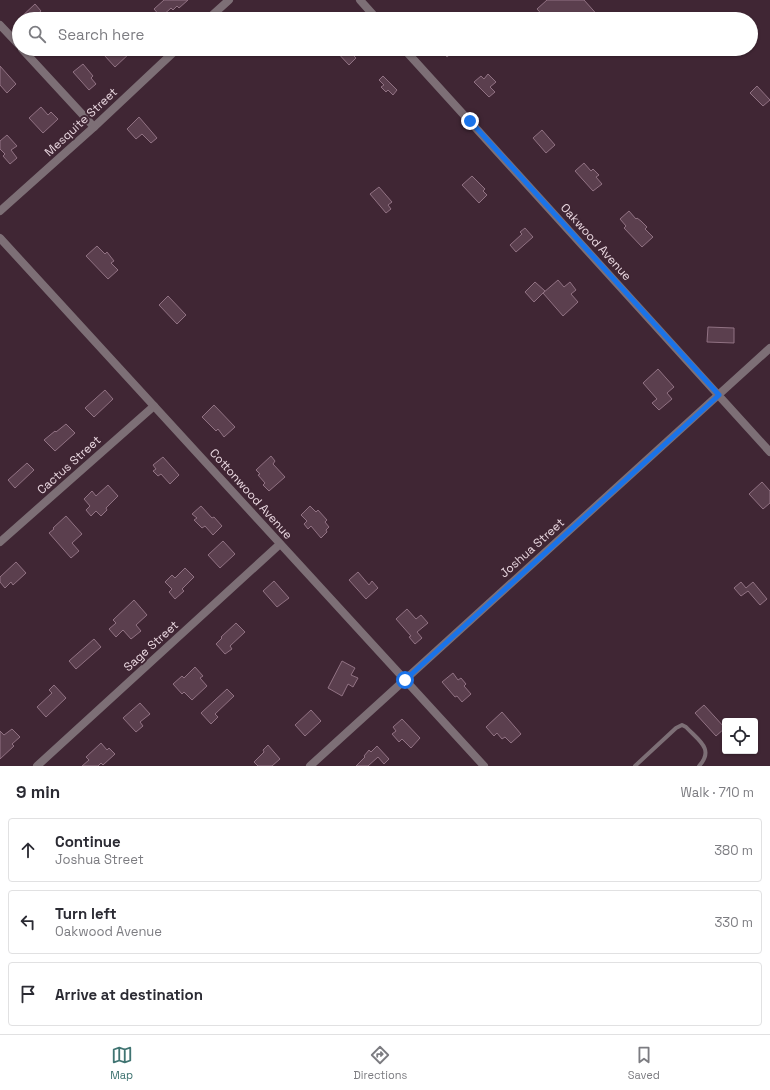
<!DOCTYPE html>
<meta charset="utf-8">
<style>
:root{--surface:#fff;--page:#f7f7f7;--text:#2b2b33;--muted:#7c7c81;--line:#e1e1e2;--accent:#407472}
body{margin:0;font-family:"Space Grotesk",sans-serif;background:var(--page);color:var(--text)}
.controls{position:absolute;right:12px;bottom:12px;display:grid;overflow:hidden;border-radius:4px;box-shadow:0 1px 3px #0004}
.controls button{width:36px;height:36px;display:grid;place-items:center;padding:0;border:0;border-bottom:1px solid var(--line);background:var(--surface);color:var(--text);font:20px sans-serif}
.stop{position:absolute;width:12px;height:12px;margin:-9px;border:3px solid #1a73e8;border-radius:50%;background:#fff}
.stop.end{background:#1a73e8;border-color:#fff;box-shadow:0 1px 4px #0008}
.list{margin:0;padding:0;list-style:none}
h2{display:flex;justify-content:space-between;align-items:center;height:52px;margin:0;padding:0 16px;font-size:17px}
h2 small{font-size:13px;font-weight:400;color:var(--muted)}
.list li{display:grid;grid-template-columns:26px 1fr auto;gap:12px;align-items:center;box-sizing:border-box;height:64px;margin:0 8px 8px;padding:0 8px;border:1px solid var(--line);border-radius:4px}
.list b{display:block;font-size:15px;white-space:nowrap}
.list p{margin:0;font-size:13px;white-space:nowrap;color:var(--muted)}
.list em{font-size:13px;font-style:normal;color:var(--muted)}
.icon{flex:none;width:22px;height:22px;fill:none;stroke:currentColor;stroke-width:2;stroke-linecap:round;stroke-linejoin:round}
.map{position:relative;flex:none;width:770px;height:766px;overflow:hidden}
.search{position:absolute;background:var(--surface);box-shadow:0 1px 3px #0004;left:12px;right:12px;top:12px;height:44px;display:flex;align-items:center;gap:10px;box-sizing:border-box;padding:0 14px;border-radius:22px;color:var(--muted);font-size:15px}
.sheet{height:268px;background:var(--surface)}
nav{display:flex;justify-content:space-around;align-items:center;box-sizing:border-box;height:56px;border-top:1px solid var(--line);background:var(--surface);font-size:11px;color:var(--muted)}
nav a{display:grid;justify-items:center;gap:2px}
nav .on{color:var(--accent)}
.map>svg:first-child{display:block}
.building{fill:#5b3f4e;stroke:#917283}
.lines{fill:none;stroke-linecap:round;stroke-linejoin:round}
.service{stroke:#7d6f76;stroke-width:4}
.minor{stroke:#7d6f76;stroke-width:8}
.tertiary{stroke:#7d6f76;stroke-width:8}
.route{stroke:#1a73e8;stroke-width:5}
.labels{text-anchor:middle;stroke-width:4;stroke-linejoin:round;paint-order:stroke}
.street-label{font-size:12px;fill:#ead8e1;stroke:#402634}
</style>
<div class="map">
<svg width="770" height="766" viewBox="0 0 770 766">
<rect width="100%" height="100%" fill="#402634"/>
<path class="building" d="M164,0H188L179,8L177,6L173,10L171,8L161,17L154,9Z
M547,0H584L601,19H546L537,9Z
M35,4L41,11L35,16L38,19H19Z
M110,49H128L131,52L115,67L104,55Z
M334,49H357L352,54L356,58L349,65Z
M440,49H456L447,57Z
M83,64L93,76L91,78L96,84L89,90L73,72Z
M0,66L16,84L7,93L0,85Z
M488,74L496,82L490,87L495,92L489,97L474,82L481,76L484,79Z
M383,76L397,90L393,95L388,90L386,92L381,87L384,85L379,80Z
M757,86L770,100L763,106L750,93Z
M41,107L48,115L51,112L58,119L43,133L29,118Z
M139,117L157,138L151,143L142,134L136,139L127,129Z
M542,130L555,145L546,153L533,138Z
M7,135L17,146L11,150L17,158L10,164L3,156L5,154L0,149V141Z
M584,163L591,171L593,169L599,175L596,177L602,184L593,191L575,171Z
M472,176L485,189L483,191L487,195L479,203L462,185Z
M379,187L392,202L388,205L391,209L386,213L370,194Z
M629,211L636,219L637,218L641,221L647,227L645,229L653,237L642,247L624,228L626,226L620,219Z
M525,228L533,237L516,252L510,245L522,234L520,232Z
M97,246L105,254L107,252L114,261L111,263L118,270L108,279L86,256Z
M558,280L564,287L570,282L576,290L571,294L578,302L563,316L543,293Z
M535,282L545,291L534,302L525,292Z
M168,296L186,315L177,324L159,305Z
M708,327L734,328V343L707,342Z
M658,369L674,387L667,393L672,399L659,410L652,403L657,399L643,383Z
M105,390L113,399L94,417L85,408Z
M214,405L235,427L224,437L218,429L216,431L202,417Z
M66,424L75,433L55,451L44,440L55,431L56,432Z
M271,456L275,461L273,464L285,477L269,491L263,485L265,483L258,475L260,474L256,470Z
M163,457L179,475L170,484L161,474L158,476L153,471L156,469L153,465Z
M27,463L34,470L15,488L8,480Z
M762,482L770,491V503L763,509L749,494Z
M108,485L118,496L106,508L107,510L101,516L96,511L91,516L86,510L90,506L84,499L92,491L96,496Z
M201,506L212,518L214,517L222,526L213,535L205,526L202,528L194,520L197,518L192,514Z
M310,506L316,512L318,510L327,520L325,522L329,527L326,530L327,532L321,538L311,526L308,529L304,524L307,521L301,515Z
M66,516L82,534L72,543L79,551L71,558L49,533L54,529L53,528Z
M223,541L235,554L220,568L208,555Z
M16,562L26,573L13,585L11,582L5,588L0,582V577Z
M185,568L194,577L182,589L184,591L175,599L169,592L172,589L165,582L172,575L175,578Z
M358,572L369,585L372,581L378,588L366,599L349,580Z
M274,581L289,598L277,607L263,591Z
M741,582L746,588L753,582L767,599L760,605L748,591L741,596L734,588Z
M134,600L147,615L136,625L141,631L131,639L123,630L116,637L109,629L116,623L113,620Z
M407,609L416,619L421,615L428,623L417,632L422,638L415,644L409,637L411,636L396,619Z
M236,623L245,632L230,646L232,649L225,654L216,644L222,638L221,637Z
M94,639L101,647L76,669L69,661Z
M342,661L355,668L351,675L358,678L353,687L348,684L342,696L328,688Z
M195,667L203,676L200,678L207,686L192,700L184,692L182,694L173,684L182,676L184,678Z
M453,673L458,680L461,678L466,684L464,686L471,694L462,702L457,696L455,697L442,682Z
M54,685L66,698L46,717L37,707L52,693L49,690Z
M227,689L234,696L215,714L218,717L211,724L201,713Z
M140,703L150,714L140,722L143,726L136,732L123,718Z
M704,705L725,728L716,736L695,713Z
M311,710L321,721L305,736L295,725Z
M502,712L521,734L511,743L505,737L502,739L497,733L494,736L486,727Z
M402,719L420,738L411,748L402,739L399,742L392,734L396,731L393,727Z
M12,729L20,737L12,744L14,746L0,759V731L4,735Z
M101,743L107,750L109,748L115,754L103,765L101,763L98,766H82L89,760L86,757Z
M268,745L280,759L272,766H258L254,762L264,752L263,750Z
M377,746L389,759L384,764L378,757L368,766H356L365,757L364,756L369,750L371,752Z"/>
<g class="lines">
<path class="service" d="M635,766L676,728L682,725L686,727C698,740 715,749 699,766"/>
<path class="minor" d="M360,0L377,19
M0,25L19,45
M22,49L94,127
M404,49L770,452
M0,542L154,406
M37,766L280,544
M310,766L770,348"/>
<path class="tertiary" d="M208,19L229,0
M0,211L94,127L177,49
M0,238L484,766"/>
</g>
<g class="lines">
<path class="route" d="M405,680L719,395L470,121"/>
</g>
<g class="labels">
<g class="street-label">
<text transform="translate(81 122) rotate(-43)" y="4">Mesquite Street</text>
<text transform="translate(596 242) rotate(48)" y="4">Oakwood Avenue</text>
<text transform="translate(69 465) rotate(-42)" y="4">Cactus Street</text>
<text transform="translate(251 494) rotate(48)" y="4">Cottonwood Avenue</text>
<text transform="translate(532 548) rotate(-42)" y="4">Joshua Street</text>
<text transform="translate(151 646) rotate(-42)" y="4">Sage Street</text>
</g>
</g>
</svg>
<div class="controls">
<button><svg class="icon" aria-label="locate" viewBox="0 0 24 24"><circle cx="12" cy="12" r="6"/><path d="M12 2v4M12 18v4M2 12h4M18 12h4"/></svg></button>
</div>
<div class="stop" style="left:405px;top:680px"></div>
<div class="stop end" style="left:470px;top:121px"></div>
<div class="search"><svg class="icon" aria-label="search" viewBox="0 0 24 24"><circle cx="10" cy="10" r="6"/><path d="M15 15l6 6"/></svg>Search here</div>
</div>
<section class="sheet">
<h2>9 min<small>Walk · 710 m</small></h2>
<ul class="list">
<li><svg class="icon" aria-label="ahead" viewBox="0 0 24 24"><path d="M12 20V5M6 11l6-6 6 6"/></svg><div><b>Continue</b><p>Joshua Street</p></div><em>380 m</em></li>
<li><svg class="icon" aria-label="left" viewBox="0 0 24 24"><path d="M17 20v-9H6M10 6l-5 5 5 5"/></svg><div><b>Turn left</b><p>Oakwood Avenue</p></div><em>330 m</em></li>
<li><svg class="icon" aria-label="arrive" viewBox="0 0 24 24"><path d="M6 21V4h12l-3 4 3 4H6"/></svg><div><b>Arrive at destination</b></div></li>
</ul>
</section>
<nav>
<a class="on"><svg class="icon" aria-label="map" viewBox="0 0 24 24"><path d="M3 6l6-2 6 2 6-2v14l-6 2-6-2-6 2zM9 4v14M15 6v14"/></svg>Map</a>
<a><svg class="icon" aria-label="directions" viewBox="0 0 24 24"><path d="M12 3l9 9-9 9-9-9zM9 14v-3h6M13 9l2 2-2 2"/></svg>Directions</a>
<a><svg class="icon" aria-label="saved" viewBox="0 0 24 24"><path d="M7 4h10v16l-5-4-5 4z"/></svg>Saved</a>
</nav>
